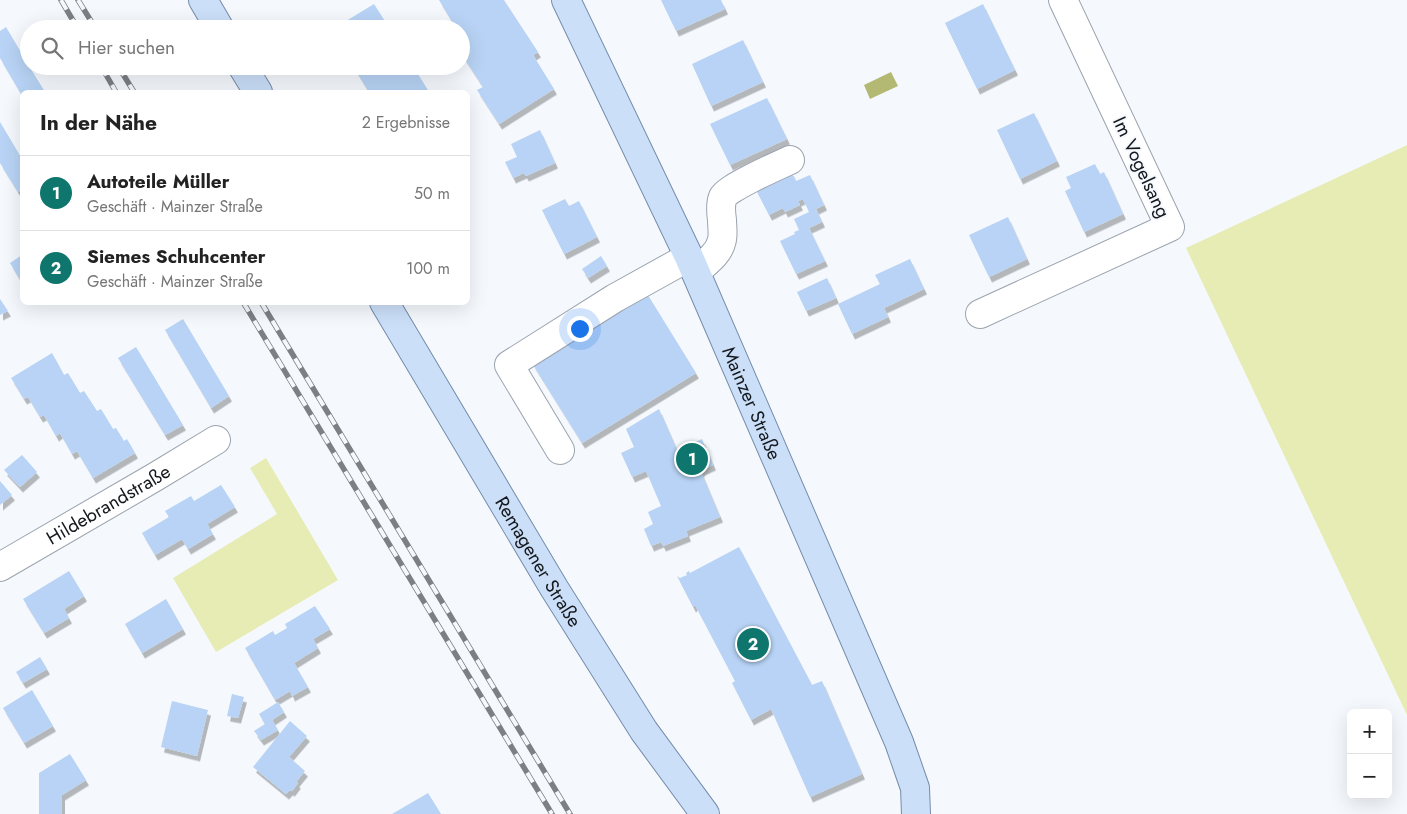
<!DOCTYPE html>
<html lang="de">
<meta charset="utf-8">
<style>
:root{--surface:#fff;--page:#f2f2f2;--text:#222;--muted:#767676;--line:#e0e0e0;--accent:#0f766e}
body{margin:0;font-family:Jost,sans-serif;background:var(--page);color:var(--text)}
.controls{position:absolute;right:15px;bottom:15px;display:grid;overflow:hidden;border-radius:8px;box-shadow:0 5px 20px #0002}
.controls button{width:45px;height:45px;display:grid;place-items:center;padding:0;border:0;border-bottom:1px solid var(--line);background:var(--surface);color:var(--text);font:25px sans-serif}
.you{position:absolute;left:579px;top:328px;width:18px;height:18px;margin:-12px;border:4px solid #fff;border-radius:50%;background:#1a73e8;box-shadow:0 0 0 8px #1a73e833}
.badge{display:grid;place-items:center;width:32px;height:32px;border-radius:50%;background:var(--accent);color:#fff;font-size:16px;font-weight:700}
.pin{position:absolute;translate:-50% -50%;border:2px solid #fff;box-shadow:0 1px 5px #0006}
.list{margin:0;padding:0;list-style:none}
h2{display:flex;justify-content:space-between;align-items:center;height:65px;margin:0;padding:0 20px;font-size:21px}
h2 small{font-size:16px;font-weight:400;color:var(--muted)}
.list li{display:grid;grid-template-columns:32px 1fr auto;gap:15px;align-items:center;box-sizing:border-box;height:75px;padding:0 20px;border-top:1px solid var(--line)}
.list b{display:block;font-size:19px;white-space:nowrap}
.list p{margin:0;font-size:16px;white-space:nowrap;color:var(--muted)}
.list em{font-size:16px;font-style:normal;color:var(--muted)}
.icon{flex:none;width:28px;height:28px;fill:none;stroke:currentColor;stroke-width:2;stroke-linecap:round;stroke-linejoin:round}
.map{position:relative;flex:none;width:1407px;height:814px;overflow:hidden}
.search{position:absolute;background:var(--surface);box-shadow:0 5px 20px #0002;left:20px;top:20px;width:450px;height:55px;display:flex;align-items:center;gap:12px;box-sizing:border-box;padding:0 18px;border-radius:28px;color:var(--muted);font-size:19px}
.panel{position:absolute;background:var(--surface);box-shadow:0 5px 20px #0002;left:20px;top:90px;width:450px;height:215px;border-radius:8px}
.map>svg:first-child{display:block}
.green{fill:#e6ecb4}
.water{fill:#b3b872}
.building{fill:#b8d3f5;filter:url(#shadow)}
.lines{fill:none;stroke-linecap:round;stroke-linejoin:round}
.minor-casing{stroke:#9ba3ae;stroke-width:30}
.major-casing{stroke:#758ca9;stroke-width:30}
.minor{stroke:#fff;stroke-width:28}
.major{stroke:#cbdff9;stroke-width:28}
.rail-casing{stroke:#7c7f84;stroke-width:5.5}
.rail{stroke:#f5f9fe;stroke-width:4;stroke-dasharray:11;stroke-linecap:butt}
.labels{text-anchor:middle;stroke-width:4;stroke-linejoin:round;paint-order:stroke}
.street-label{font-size:19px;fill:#15181c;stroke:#f5f9fe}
</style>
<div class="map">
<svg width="1407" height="814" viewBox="0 0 1407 814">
<defs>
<filter id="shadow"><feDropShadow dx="3" dy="5.5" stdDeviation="0" flood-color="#0004"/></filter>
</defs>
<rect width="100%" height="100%" fill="#f5f9fe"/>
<path class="green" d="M1407,145V715L1186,248Z
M266,458L338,580L216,652L173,578L277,514L250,468Z"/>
<path class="water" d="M891,72L898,86L870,99L864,85Z"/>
<path class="building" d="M439,0H504L538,52L533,55L554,89L499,124L477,90L483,87L461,53V29H445L453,23Z
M661,0H721L725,9L676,31Z
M374,4L390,29H333Z
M983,4L1015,70L977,89L945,23Z
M6,27L29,66L45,92H22V95L17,87L0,58V31Z
M743,40L763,82L711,106L692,64Z
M353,66H413L429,92H369Z
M767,98L787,139L730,165L710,124Z
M1034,113L1057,161L1020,179L997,130Z
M0,122L22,159V189L18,192L0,163Z
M540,130L555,163L526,176L524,173L513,178L505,162L517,157L511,144Z
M1095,164L1100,174L1104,172L1123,214L1084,232L1065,191L1071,188L1066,177Z
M791,171L796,181L810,175L824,205L816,209L822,222L809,228L825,261L796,274L780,241L795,234L794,232L799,230L794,219L809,212L803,199L798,201L800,205L785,212L783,208L769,215L755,188Z
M565,199L569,206L579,201L597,237L564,254L542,210Z
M1008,217L1027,259L989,277L969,235Z
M22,255V283L10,263Z
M601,256L607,266L588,278L582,269Z
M910,259L924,289L884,308L888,317L852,334L838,304L880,284L875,275Z
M827,278L836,298L806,311L797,292Z
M646,292L696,373L582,443L532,363Z
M0,299L8,311L0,315Z
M183,319L229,396L211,408L165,330Z
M136,347L183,425L165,435L118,358Z
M52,353L64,375L68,373L80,393L84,391L97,411L101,409L113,429L116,428L124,441L127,439L135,453L93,478L77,451L72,454L60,433L56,436L44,415L40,417L28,397L24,399L11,378Z
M659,409L677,450L702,439L713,465L702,470L701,472L720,517L686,531L688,536L663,546L661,542L651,546L644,529L653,524L648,512L661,506L646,471L632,477L621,453L634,447L626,429Z
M22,455L37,472L20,487L4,470Z
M0,481L12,495L0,505Z
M221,485L235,507L207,524L213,534L188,549L182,539L155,555L142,533L169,517L165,511L191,496L194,501Z
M739,547L812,685L822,681L862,774L810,797L771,709L751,720L732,683L735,681L695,605L693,607L677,576L680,578L687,575L686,573L689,571L690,573Z
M69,571L84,596L64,609L69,618L44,633L23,599Z
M166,599L183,629L142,653L125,624Z
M315,606L330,629L313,639L318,648L294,663L308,687L292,696L290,691L275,700L245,648L273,631L275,635L287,628L285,624Z
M40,657L47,669L23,683L16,672Z
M32,690L53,726L24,743L3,708Z
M232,694L244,697L238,718L227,716Z
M172,701L208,710L197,756L161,747Z
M278,702L284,712L272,720L278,730L261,740L254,731L265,724L259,714Z
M290,721L307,736L289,757L305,771L296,782L298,783L292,791L290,790L286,794L253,767Z
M70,754L86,780L62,795V814H39V773Z
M428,793L441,814H392Z"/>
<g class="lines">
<defs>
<g id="minor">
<path d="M696,272C704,264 718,255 721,243C724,236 722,228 722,220C721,213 720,204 723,197C727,188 779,165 790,160"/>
<path d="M980,314L1170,227L1063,0"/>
<path d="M560,450L509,365L615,298L689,257"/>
<path id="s1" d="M0,567L155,477L216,440"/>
</g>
<g id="major">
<path d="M203,0L220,29"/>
<path id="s2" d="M566,0L689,257L899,742L915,788L916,814"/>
<path d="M242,66L258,92"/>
<path id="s3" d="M384,302L554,588L644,731L705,814"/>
</g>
</defs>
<use href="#minor" class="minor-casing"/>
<use href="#major" class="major-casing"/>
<use href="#minor" class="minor"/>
<use href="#major" class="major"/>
<defs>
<path id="rail" d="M61,0L78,29
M78,0L96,29
M101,66L116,92
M118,66L134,92
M243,302L552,814
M261,302L570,814"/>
</defs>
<use href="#rail" class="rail-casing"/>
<use href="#rail" class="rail"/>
</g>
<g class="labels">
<g class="street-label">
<text transform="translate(1142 167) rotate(65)" y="7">Im Vogelsang</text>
<text dy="7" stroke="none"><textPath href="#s2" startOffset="444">Mainzer Straße</textPath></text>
<text dy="7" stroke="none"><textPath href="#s1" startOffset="125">Hildebrandstraße</textPath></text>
<text dy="7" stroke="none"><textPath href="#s3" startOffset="302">Remagener Straße</textPath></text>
</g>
</g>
</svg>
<div class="controls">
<button>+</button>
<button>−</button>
</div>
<div class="you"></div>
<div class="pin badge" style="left:692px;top:459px">1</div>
<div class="pin badge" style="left:753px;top:644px">2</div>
<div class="search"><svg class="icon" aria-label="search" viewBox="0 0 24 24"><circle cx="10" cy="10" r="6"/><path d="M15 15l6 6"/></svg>Hier suchen</div>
<section class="panel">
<h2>In der Nähe<small>2 Ergebnisse</small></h2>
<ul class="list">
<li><span class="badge">1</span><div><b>Autoteile Müller</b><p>Geschäft · Mainzer Straße</p></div><em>50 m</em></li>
<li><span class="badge">2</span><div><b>Siemes Schuhcenter</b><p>Geschäft · Mainzer Straße</p></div><em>100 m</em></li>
</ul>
</section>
</div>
